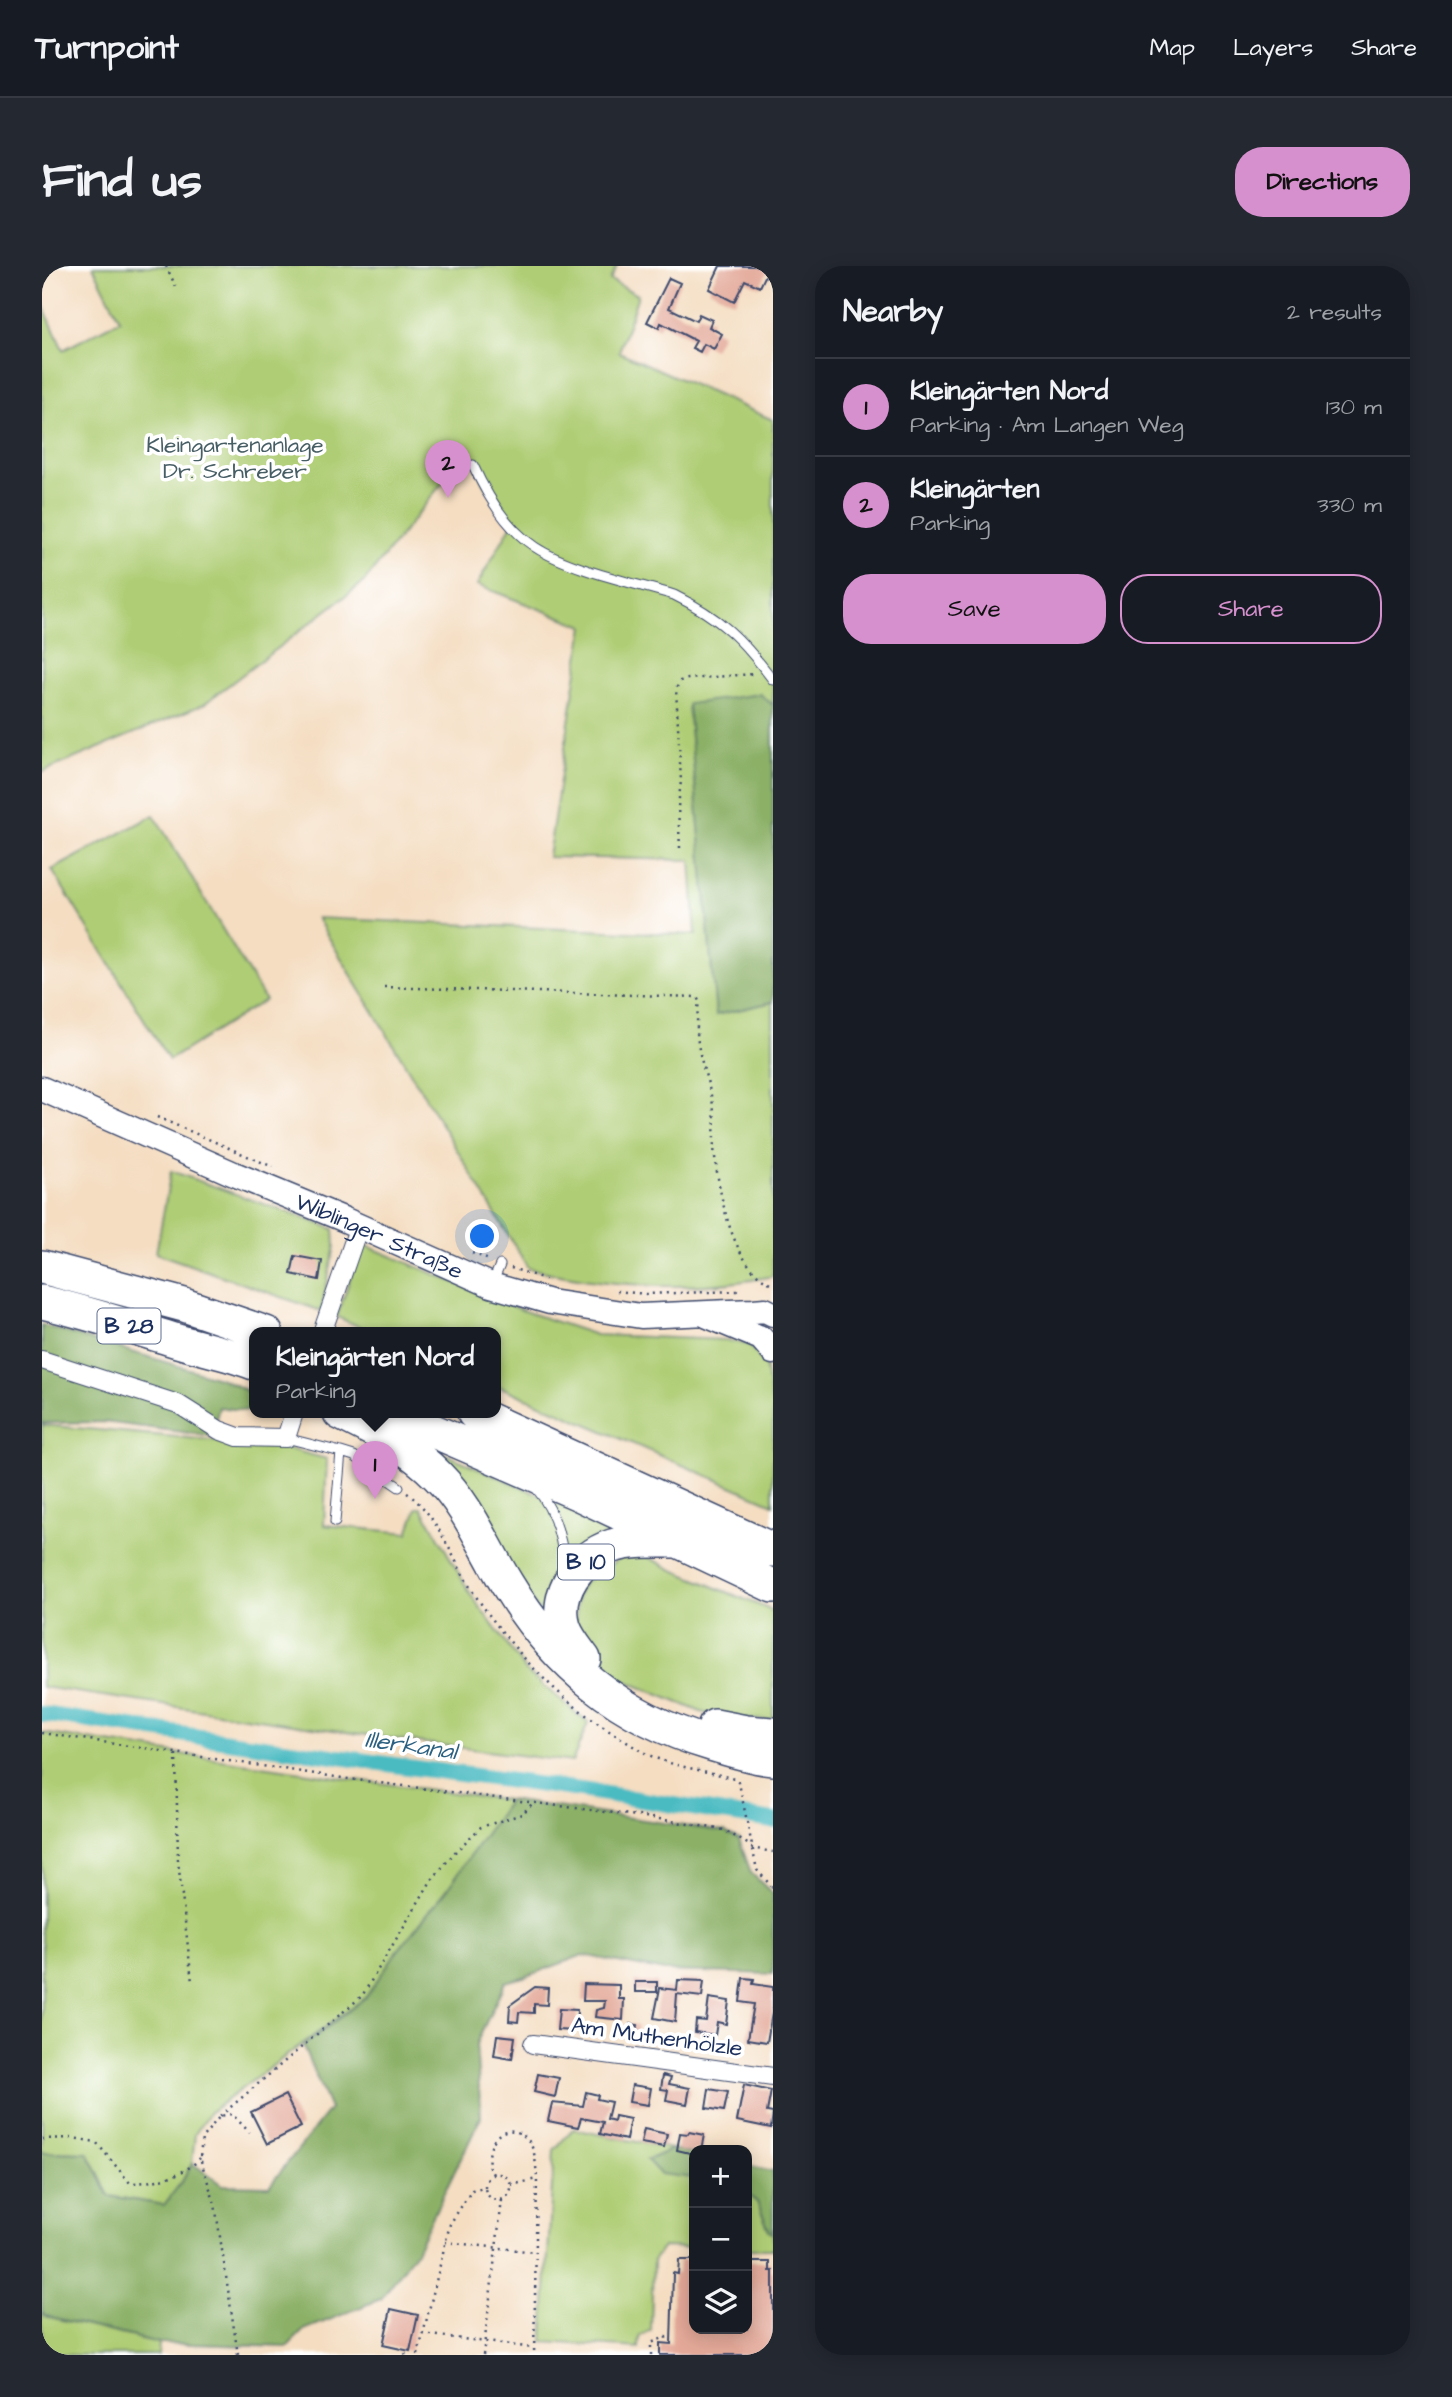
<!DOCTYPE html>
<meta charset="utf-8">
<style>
:root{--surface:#171b24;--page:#242831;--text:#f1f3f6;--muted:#9ea1a6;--line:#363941;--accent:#d690ce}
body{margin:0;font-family:"Architects Daughter",sans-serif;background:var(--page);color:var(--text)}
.controls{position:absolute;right:21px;bottom:21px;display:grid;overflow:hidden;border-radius:14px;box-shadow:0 4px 18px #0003}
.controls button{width:63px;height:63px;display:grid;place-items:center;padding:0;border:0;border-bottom:2px solid var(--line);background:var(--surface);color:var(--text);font:35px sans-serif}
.you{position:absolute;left:441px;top:971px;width:24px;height:24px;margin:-18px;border:5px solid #fff;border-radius:50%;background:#1a73e8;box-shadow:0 0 0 10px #1a73e833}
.badge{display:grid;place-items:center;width:46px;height:46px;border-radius:50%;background:var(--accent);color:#111;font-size:23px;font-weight:700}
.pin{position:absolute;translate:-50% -58px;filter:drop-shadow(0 2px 4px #0008)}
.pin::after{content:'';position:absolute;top:37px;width:24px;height:21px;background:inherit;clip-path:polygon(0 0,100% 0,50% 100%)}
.popup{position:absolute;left:207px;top:1061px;width:252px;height:91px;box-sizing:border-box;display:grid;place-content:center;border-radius:14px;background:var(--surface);filter:drop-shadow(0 2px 5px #0005);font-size:23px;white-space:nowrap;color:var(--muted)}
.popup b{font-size:26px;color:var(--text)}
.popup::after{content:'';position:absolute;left:50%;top:100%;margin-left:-14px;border:14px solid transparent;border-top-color:var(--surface)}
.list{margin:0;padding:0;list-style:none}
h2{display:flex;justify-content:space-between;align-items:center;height:91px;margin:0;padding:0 28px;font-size:30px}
h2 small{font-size:23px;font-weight:400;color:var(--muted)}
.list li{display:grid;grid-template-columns:46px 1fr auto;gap:21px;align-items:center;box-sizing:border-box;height:98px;padding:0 28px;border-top:2px solid var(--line)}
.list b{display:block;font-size:26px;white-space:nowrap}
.list p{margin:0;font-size:23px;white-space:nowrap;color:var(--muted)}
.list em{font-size:23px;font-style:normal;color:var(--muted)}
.actions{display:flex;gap:14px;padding:21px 28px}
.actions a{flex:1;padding:16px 0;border:2px solid var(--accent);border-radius:28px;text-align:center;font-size:24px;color:var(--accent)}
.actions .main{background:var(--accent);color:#111}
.icon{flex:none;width:38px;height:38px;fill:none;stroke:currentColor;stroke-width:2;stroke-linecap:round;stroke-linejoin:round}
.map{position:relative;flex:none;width:731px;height:2089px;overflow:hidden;border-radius:28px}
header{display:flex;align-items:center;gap:42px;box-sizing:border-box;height:98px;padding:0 35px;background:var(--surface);border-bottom:2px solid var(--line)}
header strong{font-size:33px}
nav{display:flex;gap:38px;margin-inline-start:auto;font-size:24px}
.intro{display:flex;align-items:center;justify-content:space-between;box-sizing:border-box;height:168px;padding:0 42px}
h1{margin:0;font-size:49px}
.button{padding:18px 32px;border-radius:28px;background:var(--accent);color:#111;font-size:24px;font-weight:700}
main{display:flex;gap:42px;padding:0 42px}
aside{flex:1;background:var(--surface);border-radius:28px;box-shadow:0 4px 18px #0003}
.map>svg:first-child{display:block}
.green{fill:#afcd75;stroke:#657e6a;stroke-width:2}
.forest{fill:#8bb066;stroke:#537062;stroke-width:2}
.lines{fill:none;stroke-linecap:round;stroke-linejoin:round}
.canal{stroke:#4cbbc2;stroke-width:16}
.building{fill:#e3a898}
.lane-casing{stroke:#3c496d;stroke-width:11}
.street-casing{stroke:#3c496d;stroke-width:20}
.secondary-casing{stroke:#3c496d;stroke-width:27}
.highway-casing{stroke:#3c496d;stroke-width:36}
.path{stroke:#3c496d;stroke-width:2.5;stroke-dasharray:2 5;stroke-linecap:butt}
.lane{stroke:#fff;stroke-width:9}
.street{stroke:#fff;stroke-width:18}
.secondary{stroke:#fff;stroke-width:24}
.highway{stroke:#fff;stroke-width:33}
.labels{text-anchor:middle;stroke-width:7;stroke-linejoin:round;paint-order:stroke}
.shield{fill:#fff;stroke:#5f6d8e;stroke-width:2}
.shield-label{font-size:21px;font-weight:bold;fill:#1b2f5e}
.park-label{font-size:23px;fill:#475e65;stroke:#fff}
.street-label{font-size:23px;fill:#1b2f5e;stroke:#fff}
.water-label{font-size:24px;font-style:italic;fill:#2c6081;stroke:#fff}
</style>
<header>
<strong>Turnpoint</strong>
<nav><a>Map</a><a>Layers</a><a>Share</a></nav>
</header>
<div class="intro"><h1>Find us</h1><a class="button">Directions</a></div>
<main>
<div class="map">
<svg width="731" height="2089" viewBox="0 0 731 2089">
<rect width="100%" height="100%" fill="#fff"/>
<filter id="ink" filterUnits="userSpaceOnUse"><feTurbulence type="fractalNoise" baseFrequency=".0143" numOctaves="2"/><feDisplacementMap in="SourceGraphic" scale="14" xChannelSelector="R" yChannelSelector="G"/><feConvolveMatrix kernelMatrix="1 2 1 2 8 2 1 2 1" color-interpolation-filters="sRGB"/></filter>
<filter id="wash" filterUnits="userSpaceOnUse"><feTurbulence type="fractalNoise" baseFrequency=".00686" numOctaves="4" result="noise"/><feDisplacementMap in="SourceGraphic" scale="28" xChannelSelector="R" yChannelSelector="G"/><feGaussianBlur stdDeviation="1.57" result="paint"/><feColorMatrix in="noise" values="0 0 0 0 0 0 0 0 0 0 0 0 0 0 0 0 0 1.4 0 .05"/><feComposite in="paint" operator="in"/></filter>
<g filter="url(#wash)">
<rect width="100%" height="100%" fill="#f4ddc1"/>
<path class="green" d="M51,0H575L568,14L596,29L577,86L731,154V439L717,428L646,439L674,749L731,736V1010C654,1027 562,1021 486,1002L275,652L654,669L649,594L506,591L542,360L435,319L470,258L440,214L427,183L322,316L162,438L0,506V37L21,84L78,54Z
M112,549L223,734L127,794L10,604Z
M129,905L292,963L293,980L279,1045L114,987Z
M320,978L482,1045L554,1069L684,1074L707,1079L723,1099L731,1141V1238L454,1119V1067H332L295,1051Z
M0,1159L236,1180L285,1193L282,1259L366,1267L375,1242H380L429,1329L485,1406L546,1457L530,1496L352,1473L0,1421Z
M375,1176L580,1264L561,1277L516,1372Z
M604,1290L629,1303L731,1345V1454L682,1453L659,1446L574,1411L553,1397L533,1365L537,1320L578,1292Z
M0,1467L307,1513L467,1534L404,1625L353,1688L324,1731L168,1846L153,1868L150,1897L141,1914L122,1939L67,1930L46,1887L0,1886Z
M531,1863L630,1883L605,1894L652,1912V1982L621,1981L611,1995L609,2064L598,2070L597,2082L501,2076L512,1884Z
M705,1928L715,1936L728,1966L731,1967V1983H705Z
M0,2045L4,2050L117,2077L116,2089H0Z"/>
<path class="forest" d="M718,428L731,439V736L674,749L646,438Z
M0,1059L180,1113L212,1128V1146L177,1141L170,1170L62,1156L0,1157Z
M467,1534L683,1566L697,1573L709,1607L731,1628V1708L622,1705L541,1689L485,1710L463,1716L434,1778L439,1851L374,1985L339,2033L262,2064L245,2081L117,2077L4,2050L0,2045V1886L46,1887L67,1930L122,1939L141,1914L150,1897L180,1919L227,1920L288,1843L261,1780L324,1731L353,1688L404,1625Z
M630,1883L652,1888V1912L618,1908L605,1894Z
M705,1900L731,1906V1967L728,1966L715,1936L705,1928Z"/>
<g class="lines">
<path class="canal" d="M0,1448L366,1501L539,1524L731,1555"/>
</g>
<g id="blocks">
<path class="building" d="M678,0H728L718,21L703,14L692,36L667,23Z
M627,12L638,17L627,42L654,55L657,48L670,54L667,61L680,68L672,83L662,78L658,86L650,82L654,75L619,57L617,62L605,56Z
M253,990L280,995L277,1014L249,1008Z
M701,1712L712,1713L711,1718L731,1721V1741L725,1776L706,1773L712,1738L698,1736Z
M636,1714L662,1715L660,1731L635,1728L633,1756L612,1752L618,1722L635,1724Z
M593,1716H615V1726H593Z
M542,1718L577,1719V1733H582L581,1754L553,1751L554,1744L562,1742L563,1735H541Z
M493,1721L506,1722L505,1739L492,1738V1747L477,1746L476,1756L467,1755L468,1739Z
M667,1732L687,1735L684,1758L675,1756L673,1769L653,1766L654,1754L664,1755Z
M517,1743L535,1744L534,1765L515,1764Z
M588,1758L596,1759L594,1773L586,1772Z
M455,1769L473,1771L470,1793L452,1790Z
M496,1808L517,1812L513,1831L492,1826Z
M621,1809L629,1811L627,1818L648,1822L645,1838L624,1834L626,1824L619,1823Z
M590,1819L609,1822L606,1839L587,1836Z
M702,1819L729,1825L725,1846L731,1847L729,1862L695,1855Z
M667,1823L686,1826L682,1845L664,1842Z
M544,1826L556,1829L555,1833L569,1836L565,1853L572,1855L573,1850L588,1853L584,1874L558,1868L561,1856L539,1852L536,1861L506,1855L510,1837L541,1840Z
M243,1829L259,1861L225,1878L209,1846Z
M602,1863L625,1868L622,1881L599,1877Z
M647,1866L662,1869L659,1884H652V1888L635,1884L638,1867L646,1868Z
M637,1994H652V2063H705V1996H728V2005H731V2089H618V2077L629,2078L631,2007L636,2008Z
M349,2043L376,2049L368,2085L341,2079Z"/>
</g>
</g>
<g filter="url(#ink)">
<use href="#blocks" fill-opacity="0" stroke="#3c496d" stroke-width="2"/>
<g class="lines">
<defs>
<path id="lane" d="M431,199C445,230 464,262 493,281C526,303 592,317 632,329C679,352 700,373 731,414
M450,1018L458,999
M244,1172L299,1186
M494,1222C513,1244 521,1277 523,1306
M293,1256L299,1186L312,1190L357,1221"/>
<path id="street" d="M280,1067L317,960
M0,1094L136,1138L177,1164L196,1171L244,1172L252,1147
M491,1778L731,1811"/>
<g id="secondary">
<path id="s1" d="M0,823L192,908L301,953L449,1019L508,1036L599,1050L711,1045L723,1044L731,1048"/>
<path d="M666,1050L719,1072L731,1086"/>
</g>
<path id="highway" d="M0,1001L142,1039L224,1067
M0,1036C44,1046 86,1060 129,1073C157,1082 185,1087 212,1097
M298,1147C334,1165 368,1181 396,1210C427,1241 442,1281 465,1318C514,1399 578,1451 669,1478C689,1484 710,1491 731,1493
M350,1147L535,1227L731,1320
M432,1147L731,1284
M542,1393C535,1383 526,1373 522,1361C512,1327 537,1291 570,1280C589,1274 609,1275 629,1275
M673,1460L704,1466L731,1468"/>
</defs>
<use href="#lane" class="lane-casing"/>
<use href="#street" class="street-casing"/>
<use href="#secondary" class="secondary-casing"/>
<use href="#highway" class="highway-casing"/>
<path class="path" d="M124,0L134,21
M638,582L636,541L639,515L634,423L638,415L646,413L711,408
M342,721L655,731L657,735C655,749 654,763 656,777C659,800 669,822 672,845C674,857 671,870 672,882C676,922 689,1003 731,1018
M115,851L231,901
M430,987L447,994
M469,1002L503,1013
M575,1025L604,1028L697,1025
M365,1227C398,1251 411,1296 433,1329C472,1386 518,1436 577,1471C591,1480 604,1489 619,1494C643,1503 668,1505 692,1513L697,1517L715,1604L731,1622
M0,1467L307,1513L611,1552L682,1564L709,1580
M134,1488L136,1595L150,1716
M709,1582L731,1586
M178,1850L320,1730L389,1615L413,1586L439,1561L480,1548L491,1537
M0,1873L31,1872L54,1876L88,1917C110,1917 143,1910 158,1892
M443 1921a13 13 0 1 1 26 0a13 13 0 1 1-26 0Z
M451,1908L446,1900C447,1891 447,1881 453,1873C463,1858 482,1865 489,1879C494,1889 494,1902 495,1913L492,2089
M469,1919L495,1913
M403,1976L494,1986
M381,2068L492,2082
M196,2089L173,1938L158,1892L160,1872L178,1850L190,1848L208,1867
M363,2089L365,2084
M376,2089L408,1958L430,1924L442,1921
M441,2089L460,1934
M609,2089V2077L624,2071V2078"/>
<use href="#lane" class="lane"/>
<use href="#street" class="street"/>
<use href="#secondary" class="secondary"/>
<use href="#highway" class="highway"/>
</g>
</g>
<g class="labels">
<g class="shield">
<rect x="55.5" y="1042.5" width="63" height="35" rx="5"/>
<rect x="516" y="1278.5" width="56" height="35" rx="5"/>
</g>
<g class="shield-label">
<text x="87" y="1067">B 28</text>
<text x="544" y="1303">B 10</text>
</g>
<g class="park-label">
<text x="193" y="186">Kleingartenanlage<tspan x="193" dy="26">Dr. Schreber</tspan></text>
</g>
<g class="street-label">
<text dy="8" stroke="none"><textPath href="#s1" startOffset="368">Wiblinger Straße</textPath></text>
<text transform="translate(615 1770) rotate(8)" y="8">Am Muthenhölzle</text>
</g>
<g class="water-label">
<text transform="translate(369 1479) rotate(8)" y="8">Illerkanal</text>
</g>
</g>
</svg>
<div class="controls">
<button>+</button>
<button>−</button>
<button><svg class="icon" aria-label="layers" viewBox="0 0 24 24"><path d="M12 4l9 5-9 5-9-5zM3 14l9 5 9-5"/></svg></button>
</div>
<div class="you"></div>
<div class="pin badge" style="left:333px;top:1233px">1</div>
<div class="popup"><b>Kleingärten Nord</b>Parking</div>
<div class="pin badge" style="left:406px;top:232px">2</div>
</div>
<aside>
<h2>Nearby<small>2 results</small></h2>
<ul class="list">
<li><span class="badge">1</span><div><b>Kleingärten Nord</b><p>Parking · Am Langen Weg</p></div><em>130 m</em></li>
<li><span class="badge">2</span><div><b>Kleingärten</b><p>Parking</p></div><em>330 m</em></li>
</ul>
<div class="actions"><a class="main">Save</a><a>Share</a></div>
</aside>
</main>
